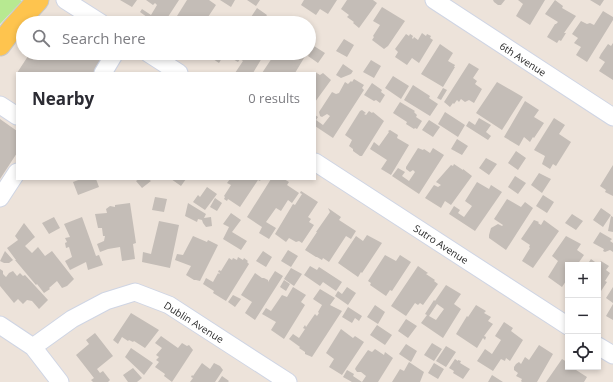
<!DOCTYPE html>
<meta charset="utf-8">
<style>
:root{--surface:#fff;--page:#f7f7f7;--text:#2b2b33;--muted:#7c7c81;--line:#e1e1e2}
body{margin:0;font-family:"Open Sans",sans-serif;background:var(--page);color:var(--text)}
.controls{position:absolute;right:12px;bottom:12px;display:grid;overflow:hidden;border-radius:0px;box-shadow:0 2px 6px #0003}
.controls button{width:36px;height:36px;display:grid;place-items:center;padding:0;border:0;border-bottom:1px solid var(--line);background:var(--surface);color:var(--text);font:20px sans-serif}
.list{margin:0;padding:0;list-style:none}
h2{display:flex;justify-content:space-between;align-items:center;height:52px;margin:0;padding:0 16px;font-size:17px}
h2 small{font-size:13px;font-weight:400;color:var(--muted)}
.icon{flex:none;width:22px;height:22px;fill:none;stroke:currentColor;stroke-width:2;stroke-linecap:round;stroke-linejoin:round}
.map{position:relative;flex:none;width:613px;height:382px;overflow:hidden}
.search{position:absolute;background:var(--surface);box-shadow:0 2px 6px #0003;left:16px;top:16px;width:300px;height:44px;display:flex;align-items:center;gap:10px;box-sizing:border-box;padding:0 14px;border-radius:22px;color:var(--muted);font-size:15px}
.panel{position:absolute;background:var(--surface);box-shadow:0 2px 6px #0003;left:16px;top:72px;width:300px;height:108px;border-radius:0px}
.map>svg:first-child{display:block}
.green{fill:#b7e991}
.building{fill:#c4bdb7;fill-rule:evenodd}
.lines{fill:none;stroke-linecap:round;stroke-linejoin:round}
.minor-casing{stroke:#cfd5e4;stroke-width:19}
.major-casing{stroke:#c7c7c7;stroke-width:23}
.minor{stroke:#fff;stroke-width:17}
.major{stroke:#fec44e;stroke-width:21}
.labels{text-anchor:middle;stroke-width:4;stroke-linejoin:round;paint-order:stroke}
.street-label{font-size:10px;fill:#292929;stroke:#fff}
</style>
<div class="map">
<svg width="613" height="382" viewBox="0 0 613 382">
<rect width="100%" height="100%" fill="#ede3da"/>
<path class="green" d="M0,0H20L22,1L0,24Z"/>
<path class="building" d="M120,0H137L132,7Z
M146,0H179L164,23H155L140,12L142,9L151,15L157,5L155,3L153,5Z
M187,0H209L216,5L204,23H185L186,21L177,16Z
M220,0H235L231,7Z
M247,0H260L256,6Z
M304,0H337L328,14L320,9L316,15L301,5Z
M347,0H373L377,3L359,28L353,23L354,22L347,17L349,15L341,9Z
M493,0H505L501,5H498L494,2Z
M518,0H545L530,25L516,16L523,4Z
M555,0L563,6L562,8L576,16L564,33H566L561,41L559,40L557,43L547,37L555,24H556L558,22L545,14Z
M590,0H604L600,6Z
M382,7L405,21L388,46L384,49L372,40L374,37L373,36L380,25L373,21Z
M257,8L267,15L262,23H254L249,20Z
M603,11L613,17V20L587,62L576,55L581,47L574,43L578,38L572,34L581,21L587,24L590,23L594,25Z
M229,16L236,19L241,23H215L219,18L225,22Z
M422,33L426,36L427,34L431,36L430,38L433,40L419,63L412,58L407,65L395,57L398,52L395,49L406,34L409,36L410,34L413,36L412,38L413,39L414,37L418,40Z
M344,39L354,45L347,57L336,51Z
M613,43V80L599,71L605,62L599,58L601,54L608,44L611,46Z
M440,44L453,53L448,61L455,65L454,67H455L443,87L421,74Z
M314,46L325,53L318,63L308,56Z
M30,53H56L62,57L65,53H102L108,57L97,73H17Z
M204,53H225L219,63Z
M235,53H265L253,73H235L243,61L240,59L238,62L231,58Z
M281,53H307L295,73H262L274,55L276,56L277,54L280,55Z
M371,60L381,66L374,78L363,72Z
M469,63L479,69L473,78L477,81L475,84L482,89L474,103L469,100L465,102L461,99L459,102L457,100L454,104L453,103L450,107L444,102Z
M343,64L353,71L351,74L341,78L336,75Z
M315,72L320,75L323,73L331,80L315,102Z
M393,76L409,86L401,99L385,88Z
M354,79L364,85L362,88L364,90L333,138L315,126V115L318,117L316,120L323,125L330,116L327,114L322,117L320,116L319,112L332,92L336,94L339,93L345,82L348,84L351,81L352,82Z
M497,82L523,97L502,130L476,113Z
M372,83L382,90L381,92L385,95L380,103L376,100L374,101L364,95Z
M413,85L430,96L429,98L438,104L430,116L404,100Z
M443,88L447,90L441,100L437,98Z
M525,101L539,110L534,117L544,123L534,138L533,137L530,142L524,137L519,146L504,137Z
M400,102L415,111L414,112L417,115L416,117L422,121L417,129L415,128L414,129L406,124L407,122L393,113Z
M362,110L366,113L364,114L366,115L369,111L372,113L373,112L384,121L362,156H360L353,151V149L349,146L352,140L345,135L360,111Z
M445,112L465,125L458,137L438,124Z
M479,118L491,125L486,132L491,136L488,140L466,126L469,121L475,125Z
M554,118L565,125L559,134L571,142L556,166L553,164L550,169L542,164L545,156L534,150Z
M0,119L17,131V153L0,179Z
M429,120L440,127L433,137L422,130Z
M390,130L398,135L397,138L409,145L391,175L381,169L387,160L370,149L374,142L379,146L389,132L388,131Z
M457,139L468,146L462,155L451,149Z
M418,148L423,150L424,149L430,153L433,148L444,155L419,194L392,176L398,168L405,172L402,176L409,181L415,172L413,170L410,172L406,169V167Z
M516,151L526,158L518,170L508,163Z
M486,158L497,164L489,175L479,168Z
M454,164L463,170V169L472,176L451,205L445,201L441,208L425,198L434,185L438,187L441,185L436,182L451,165L453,166Z
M613,165V196L605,192L606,190L600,186Z
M539,173L551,179L542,193L531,185Z
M515,176L526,183L518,194L508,187Z
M81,179H96L99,187L78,195L73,182Z
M139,179H148L151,181L142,188L136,181Z
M171,179H186L181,186Z
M230,179H261L260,181L258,180L240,207L228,199L227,201L224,199L225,197L224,196L231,185L227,183Z
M271,179H284L289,182L287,185L299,193L292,203L288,200L281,211L276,208L266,222L276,228L269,239L259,233L262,227L247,217Z
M477,182L489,189L491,185L502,192L475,231L449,214L454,206L460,210L458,213L464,217L472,206L465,201Z
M207,187L217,194L205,210L193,202L198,195L200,197Z
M301,191L318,202L308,217L311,219L309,222L314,225L302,243L299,241L296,242L289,238L286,242L275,234L293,204L295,205L302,194L300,193Z
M543,195L554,202L547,213L536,206Z
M155,197L167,199L164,212L152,210Z
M215,198L222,203L217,211L210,207Z
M507,199L521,207L525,202L533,208L506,250L489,238V235L491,228L498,224L502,226L503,225L494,219Z
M130,203L136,243L133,244L135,259L122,261L120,247L108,249L100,252L97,244L104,241L105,236H103L102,228H98L95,214L107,213L106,209L110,206L115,207V205Z
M188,203L206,214L204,218L211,217L212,226L206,227L203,223L202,220L198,219L197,222L185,216Z
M328,208L341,217L339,220L356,231L351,239L346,236L329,262L323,258L322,260L317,257H316L305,250L317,232H316L330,212Z
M601,208L611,215L603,227L593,220Z
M231,213L241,220L232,232L247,241L241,250L223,239L229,227L223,224Z
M572,214L583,221L576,230L565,223Z
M611,216L613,217V232L608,231Z
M54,217L60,228L49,234L42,223Z
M82,217L96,256L99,255L103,265L88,270L86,262L70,270L65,261L72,257L69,247L66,248L65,243L67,242L65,238L70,237L64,224Z
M534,220L539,222L538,223L541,225L544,220L559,231L533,268L522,261L530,248L529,247L530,245L521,239Z
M159,221L179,225L170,268L142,262L143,252L151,254Z
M24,223L35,237L25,246L32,253L38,247L45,256L52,251L74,279L67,286L62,288L57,281L49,288L50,289L44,293L37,284L36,285L15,260H16L7,248L18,240L15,236Z
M600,232L612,239L610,241L613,243V252L610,250L605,252L603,251L604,249L593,243Z
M367,235L382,243L362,273L361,272L358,277L338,263L356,236L363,241Z
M193,236L207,242L208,240L218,245L200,281L196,280H194L186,275L191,266L175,260L177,254L183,255Z
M566,236L581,244L577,250L584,255L577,265H568V278L562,287L548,277L558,261L552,256Z
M288,250L298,256L291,267L281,261Z
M5,251L13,260L9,263H4L0,261Z
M263,251L272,257L266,267L256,261Z
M385,255L396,261L400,255L411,262L392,291L390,290L386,296L370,285L371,283L368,281Z
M238,257L243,260L244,258L248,261L247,262L249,264L226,301L213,293L214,291L203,284L206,278L213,282L218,273L219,274L220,273L218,272L219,270L221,271L229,258L232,260L233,258L237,260Z
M591,259L599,265L601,261L609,266L606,270L610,273L605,281L607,282L601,291L600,290L598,293V265H587Z
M310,266L317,270L319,267L342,282L336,291L323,282L320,286L304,275Z
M418,266L428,273L426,274L435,280L434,281L438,284L423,305L420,303L418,305L415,303L406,316L391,306Z
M291,268L302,274L294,286L284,279Z
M0,269L3,271V274L6,277L9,273L13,271L17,276L20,273L23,276L25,275L48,300L39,309L32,301L27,300L23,304L18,299L14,303L0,286Z
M275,271L283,276L255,320L245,313L252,302L241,295L255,273L262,278H264L268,280V282Z
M284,280L290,284L286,291L280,287Z
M446,285L461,294L454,304L461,309L443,338L421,323L427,315L425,314L434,300L435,301ZM437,304L444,309L436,320L429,316Z
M293,287L306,295L301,302L305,305L284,339L271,330L276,322L262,314L266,308L271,311L282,295L287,297Z
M347,287L356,293L348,305L335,296L338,291L342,294Z
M613,287V303L606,298Z
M320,289L335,298L330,305L342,311L312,357L305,354V352L299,348L300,347L289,339L293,334L299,338L305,329L303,328L305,325L306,327L315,314L317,316L319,313L318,312L322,305L313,299Z
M233,295L241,299L235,307L228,302Z
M613,304V320L606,316Z
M375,305L385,312L378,324L367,317Z
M476,305L486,311L484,313L491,317L488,321L493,324L484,336L486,337L485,340L483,338L477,348L456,334L467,316L468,317Z
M348,307L362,316L359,321L355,318L352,323L342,317Z
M131,313L159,330L145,348L134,341L133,342L129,340L128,341L122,337L118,344L113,340Z
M406,319L417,326L408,338L398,331Z
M504,322L513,328L511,331L523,340L510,361L506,358L505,361L501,359L493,371L477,361L485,349L492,354L501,340L495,336Z
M377,325L392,335L385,345L370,335Z
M341,329L353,338L355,336L364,342L342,375L329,367L334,359L326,353Z
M95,333L113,356L97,369L100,373L103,371L110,380L108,382H93L91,380L94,378L76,355L89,344L86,340Z
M161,336L178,348L182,343L187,346L189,345L193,350L172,382L164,376L165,374L155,367L159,362L156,360L159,357L156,355L162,348L155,343Z
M432,343L442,349L434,361L424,355Z
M406,344L417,351L411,362L399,354Z
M539,345L553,354L537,382H522L521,381L522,379L516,376L518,373L514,370V367L516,364L519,362L521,364L525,357L529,360Z
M446,346L456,352L446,367L436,361Z
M131,348L153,363L144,375L125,357Z
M375,349L384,355L385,352L393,358L378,382H362L366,376L361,372H357L355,369L356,367L368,350L372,352Z
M455,359L458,361V360L461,361L460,363L470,369L463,379L453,373L454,371L449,368Z
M562,359L567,362L568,367H574L577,369L576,370L587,377L584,382H546Z
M409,362L424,372L420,382H392L400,369L404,371Z
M202,363L210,369L214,363L220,366L223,370L215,382H190L193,378L191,377L192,375L193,376Z
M434,363L444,369L438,379L428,373Z
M133,368L142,378L137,382H128L123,375Z
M347,370L354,374L353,376L362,382H352L343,377Z
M492,375L503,382H488Z
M222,376L229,381L228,382H218Z"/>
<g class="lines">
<defs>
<path id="minor" d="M65,0L101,23
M434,0L613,117
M148,53L179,73
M103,73L115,53
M0,105L17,116
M315,162L568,326
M0,198L17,172
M0,325L33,347L60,382
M598,346L613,355
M33,347L72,319L106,301L135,292L169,305L288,382"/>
<path id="major" d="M0,45L12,29L38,0"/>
</defs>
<use href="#minor" class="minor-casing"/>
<use href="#major" class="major-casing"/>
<use href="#minor" class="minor"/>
<use href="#major" class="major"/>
</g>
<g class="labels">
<g class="street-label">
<text transform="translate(523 59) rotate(33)" y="4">6th Avenue</text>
<text transform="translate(441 244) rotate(33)" y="4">Sutro Avenue</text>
<text transform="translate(194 322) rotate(32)" y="4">Dublin Avenue</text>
</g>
</g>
</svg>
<div class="controls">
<button>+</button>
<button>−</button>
<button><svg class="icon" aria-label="locate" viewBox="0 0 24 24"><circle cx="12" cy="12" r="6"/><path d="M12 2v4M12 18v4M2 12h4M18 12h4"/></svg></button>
</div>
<div class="search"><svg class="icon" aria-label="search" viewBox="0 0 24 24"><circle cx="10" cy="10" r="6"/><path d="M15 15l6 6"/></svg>Search here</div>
<section class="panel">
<h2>Nearby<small>0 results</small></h2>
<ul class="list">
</ul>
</section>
</div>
